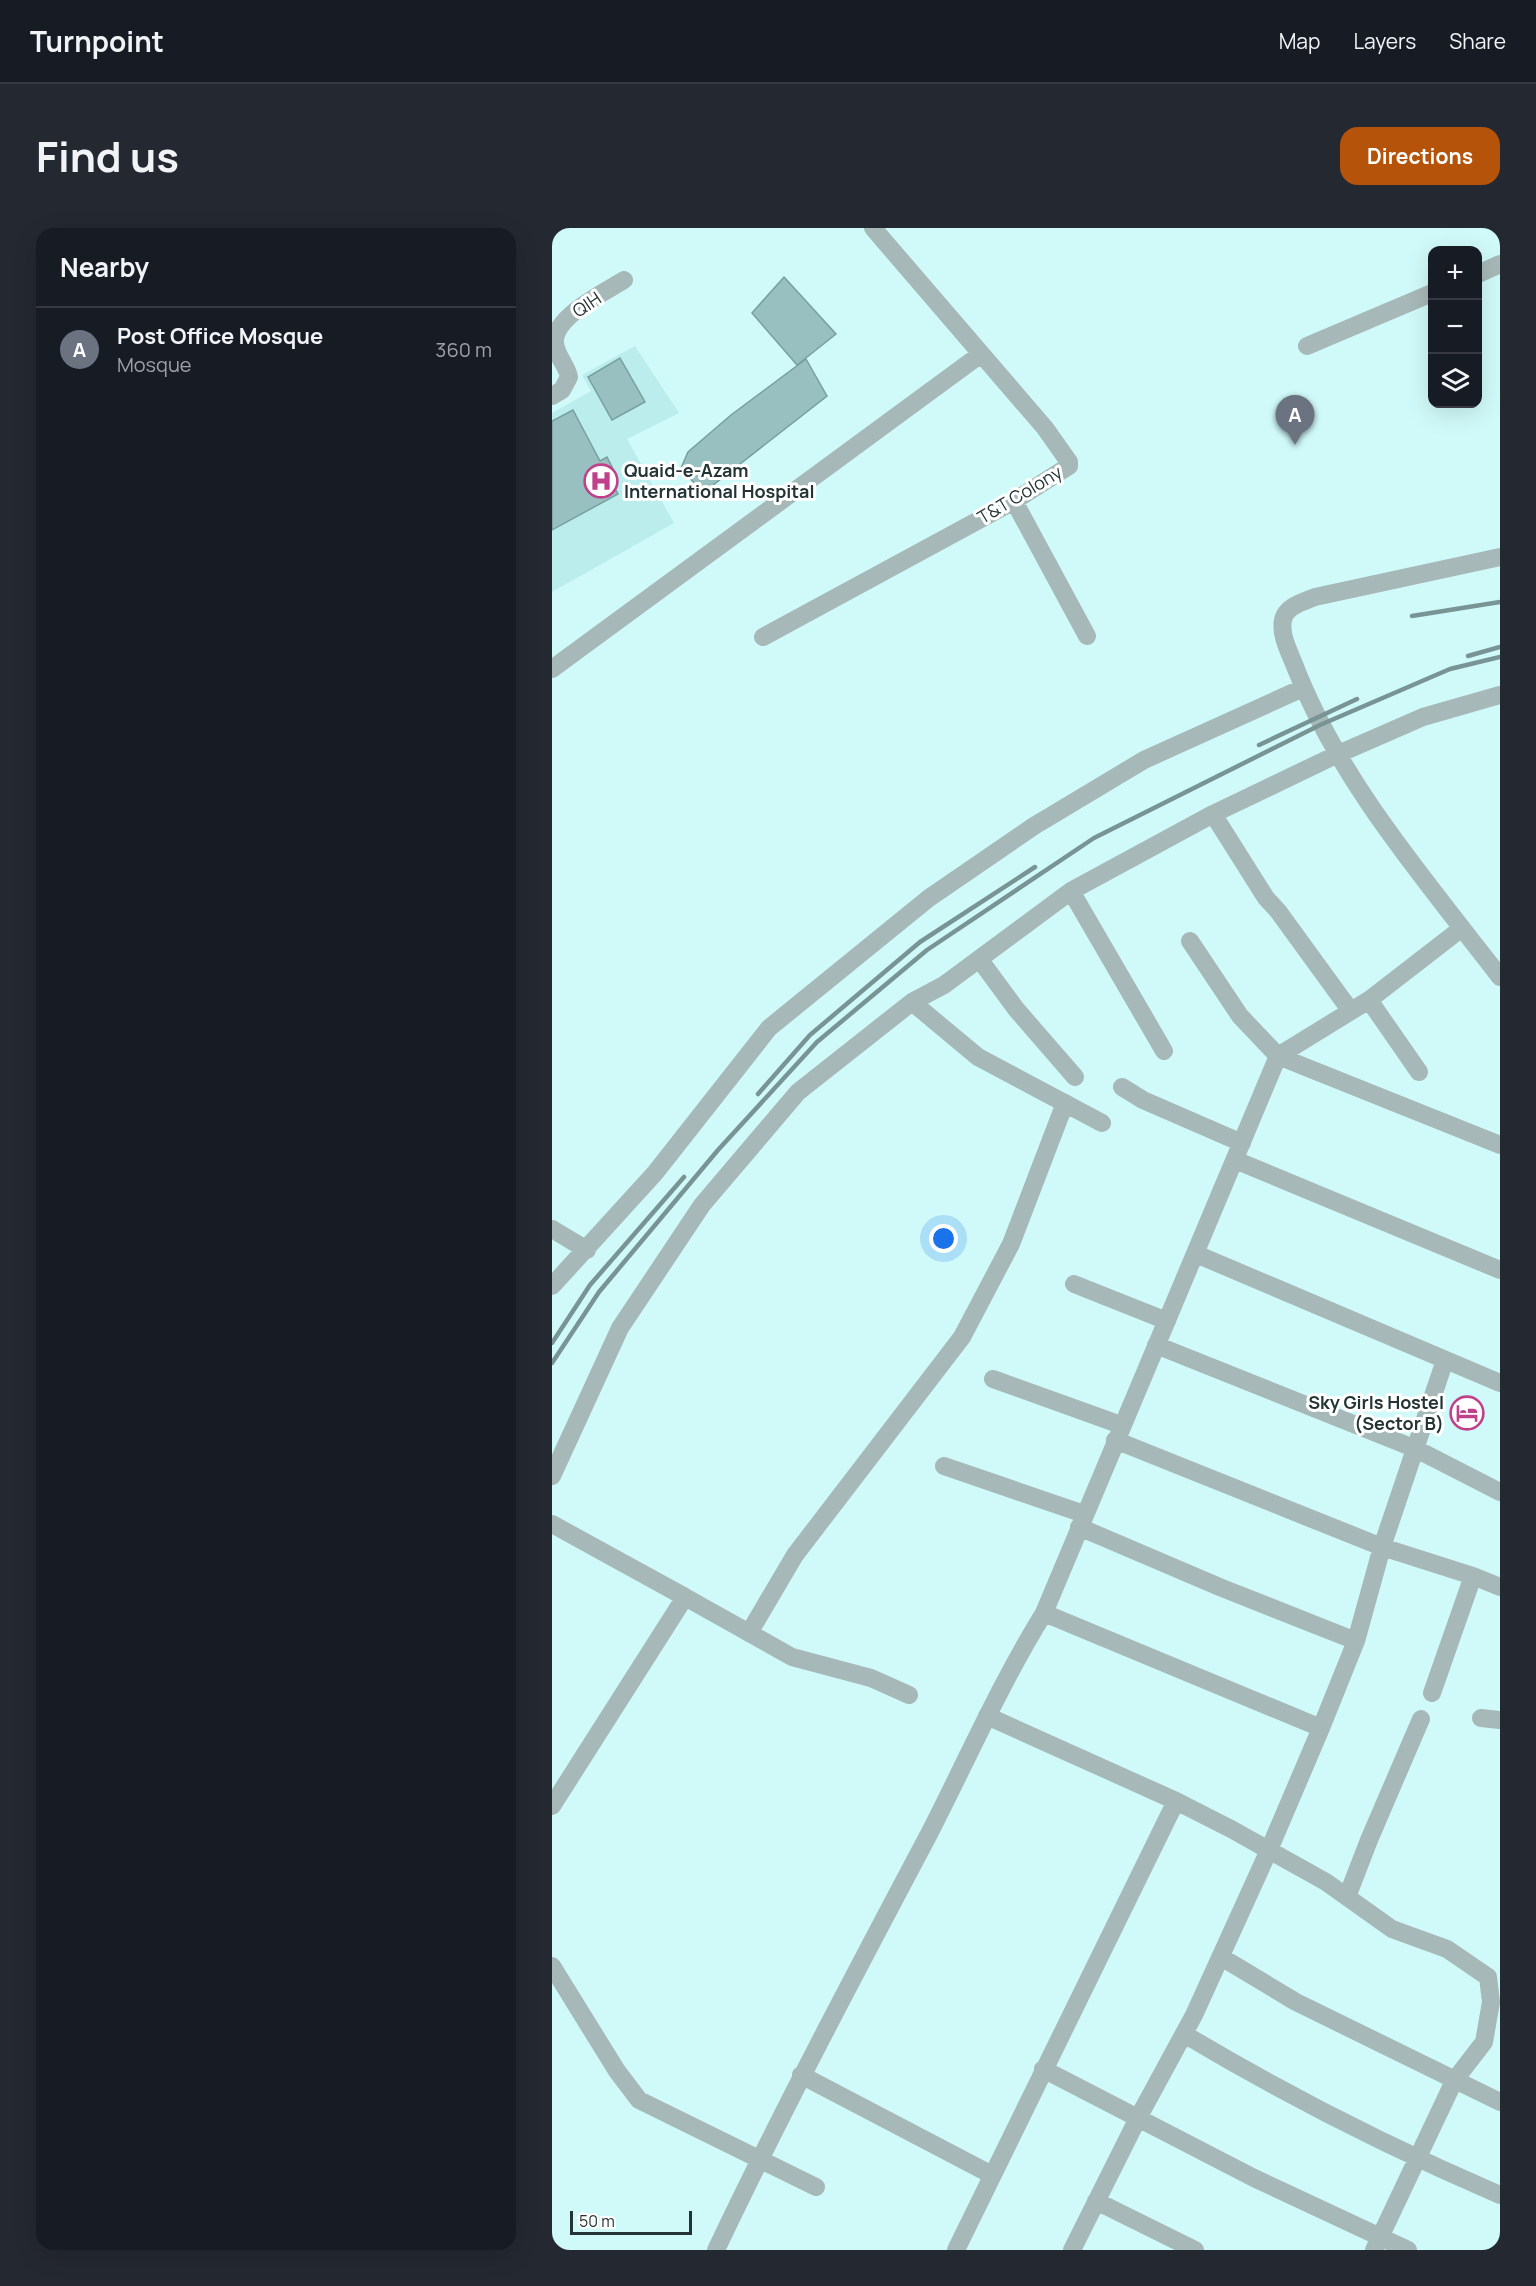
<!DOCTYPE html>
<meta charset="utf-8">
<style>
:root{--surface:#171b24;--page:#242831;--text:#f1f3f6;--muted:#9ea1a6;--line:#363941;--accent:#b45309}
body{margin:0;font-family:Manrope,sans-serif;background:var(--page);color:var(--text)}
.controls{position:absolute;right:18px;top:18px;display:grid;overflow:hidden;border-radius:12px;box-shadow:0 6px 24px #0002}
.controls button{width:54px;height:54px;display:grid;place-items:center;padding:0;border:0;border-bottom:2px solid var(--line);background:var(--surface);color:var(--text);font:30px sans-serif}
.scale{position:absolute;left:18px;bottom:15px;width:122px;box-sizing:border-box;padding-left:6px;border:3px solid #243434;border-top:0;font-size:16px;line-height:21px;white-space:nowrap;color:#243434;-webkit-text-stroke:4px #fff;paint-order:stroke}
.you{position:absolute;left:392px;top:1011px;width:21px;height:21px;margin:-15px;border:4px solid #fff;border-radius:50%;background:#1a73e8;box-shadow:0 0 0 9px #1a73e833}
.badge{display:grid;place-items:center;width:39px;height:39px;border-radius:50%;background:var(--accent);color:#fff;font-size:20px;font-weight:700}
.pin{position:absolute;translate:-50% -50px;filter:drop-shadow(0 2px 3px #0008)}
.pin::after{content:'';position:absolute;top:32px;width:21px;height:18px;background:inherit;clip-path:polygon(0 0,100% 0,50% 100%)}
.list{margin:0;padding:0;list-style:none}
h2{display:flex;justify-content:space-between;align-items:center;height:78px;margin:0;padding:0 24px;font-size:26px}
h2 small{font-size:20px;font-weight:400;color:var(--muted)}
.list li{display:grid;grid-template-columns:39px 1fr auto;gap:18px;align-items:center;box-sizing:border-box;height:84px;padding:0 24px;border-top:2px solid var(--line)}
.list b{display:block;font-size:22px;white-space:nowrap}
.list p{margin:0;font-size:20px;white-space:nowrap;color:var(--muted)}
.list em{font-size:20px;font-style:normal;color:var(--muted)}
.icon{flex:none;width:33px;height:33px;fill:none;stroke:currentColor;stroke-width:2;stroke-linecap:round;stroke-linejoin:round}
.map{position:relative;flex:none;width:948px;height:2022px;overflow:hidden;border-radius:18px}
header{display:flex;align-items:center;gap:36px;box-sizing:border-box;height:84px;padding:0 30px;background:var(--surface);border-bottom:2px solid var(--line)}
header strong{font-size:28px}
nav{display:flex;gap:33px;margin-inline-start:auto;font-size:21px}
.intro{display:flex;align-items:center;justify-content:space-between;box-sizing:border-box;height:144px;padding:0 36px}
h1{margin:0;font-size:42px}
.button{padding:15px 27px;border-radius:18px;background:var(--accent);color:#fff;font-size:21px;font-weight:700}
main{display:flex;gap:36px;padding:0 36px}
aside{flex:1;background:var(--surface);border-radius:18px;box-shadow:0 6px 24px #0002}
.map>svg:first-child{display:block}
.built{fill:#baedec}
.building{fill:#98c0c0;stroke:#779f9e;stroke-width:1.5}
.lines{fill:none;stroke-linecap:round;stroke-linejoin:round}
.minor{stroke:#a6b8b7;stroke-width:18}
.rail{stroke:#789494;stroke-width:4.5}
.labels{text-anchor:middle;stroke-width:6;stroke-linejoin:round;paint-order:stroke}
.street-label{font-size:18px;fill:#243434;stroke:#fff}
.poi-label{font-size:18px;font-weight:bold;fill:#243434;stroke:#fff;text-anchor:start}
</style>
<header>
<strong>Turnpoint</strong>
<nav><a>Map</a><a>Layers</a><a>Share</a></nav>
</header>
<div class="intro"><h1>Find us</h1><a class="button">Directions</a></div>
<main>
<aside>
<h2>Nearby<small></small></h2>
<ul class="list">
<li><span class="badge" style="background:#6b7280">A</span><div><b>Post Office Mosque</b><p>Mosque</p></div><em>360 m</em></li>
</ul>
</aside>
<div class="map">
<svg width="948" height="2022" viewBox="0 0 948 2022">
<rect width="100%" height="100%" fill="#d0faf9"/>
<path class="built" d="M83,118L127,185L75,211L122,295L0,364V185L39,163L30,147Z"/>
<path class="building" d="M232,49L284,106L245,137L200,85Z
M68,130L93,174L60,192L36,149Z
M254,131L275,168L151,265L129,240L136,224L179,187Z
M21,182L48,233L55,229L61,241L54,245L66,266L0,302V193Z"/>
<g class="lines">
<path class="minor" d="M926,46L948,36
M755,118L880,65
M0,168L10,162L17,149C15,137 4,128 3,115C1,89 53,64 72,52
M462,273L535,408
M948,329L763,369C751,374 734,378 731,392C728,407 737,423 742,436C787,553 872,650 948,749
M211,409L462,273L517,238V234L493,200L321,0
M0,441L429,126
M661,586L714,670L726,683L798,782
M519,663L612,823
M638,713L688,788L726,828L948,917
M428,732L464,781L523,849
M817,772L867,844
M360,774L426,829L550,895
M570,859L591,872L690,915
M683,932L948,1042
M0,1001L35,1022
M644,1026L948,1155
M522,1056L615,1093
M0,1058L103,945L217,800L377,670L482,598L592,532L751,460
M604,1117L864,1221L948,1264
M441,1151L569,1197
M563,1212L830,1319L921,1348L948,1359
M392,1238L532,1286
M0,1248L68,1100L150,977L246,864L360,774L392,757L519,663L661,586L784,527L871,489L948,467
M0,1296L133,1369L0,1578
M527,1299L670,1360L804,1413
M133,1369L240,1429L319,1450L357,1467
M492,1385L769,1500
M197,1405L243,1327L410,1109L459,1016L513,875
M880,1465L921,1348
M435,1488L624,1573L679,1601L774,1654L840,1701L895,1721L936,1749L939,1774L932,1814L902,1853L822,2022
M929,1490L948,1492
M795,1669L817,1612L869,1491
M669,1729L744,1774L948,1874
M0,1738L65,1843L87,1872L264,1959
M632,1806C734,1867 839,1920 948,1967
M491,1841L702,1950L856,2022
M249,1847L440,1947
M544,1973L643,2022
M164,2022C231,1881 304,1744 377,1606C415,1532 448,1456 492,1385L726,828L817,772L910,700
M404,2022L624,1573
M520,2022L585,1892L642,1787L717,1622L769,1500L804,1413L830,1319L893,1132"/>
<path class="rail" d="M860,388L948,374
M916,428L948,419
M707,517L805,471
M206,866L258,807L368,714L483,639
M0,1115L38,1057L132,949
M0,1135L47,1064L166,922L265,814L375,722L542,610L768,497L898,441L948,429"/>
</g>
<defs>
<symbol id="hospital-ring" viewBox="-11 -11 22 22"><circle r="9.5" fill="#fff" stroke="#c1408a" stroke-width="1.5"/><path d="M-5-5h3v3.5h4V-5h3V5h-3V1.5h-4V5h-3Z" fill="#c1408a"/></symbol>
<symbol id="hotel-ring" viewBox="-11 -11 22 22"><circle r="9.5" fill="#fff" stroke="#c1408a" stroke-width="1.5"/><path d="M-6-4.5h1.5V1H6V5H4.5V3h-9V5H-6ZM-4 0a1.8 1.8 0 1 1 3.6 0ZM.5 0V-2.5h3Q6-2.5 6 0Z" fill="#c1408a"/></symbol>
</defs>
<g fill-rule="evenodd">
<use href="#hospital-ring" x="30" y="234" width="38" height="38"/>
<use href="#hotel-ring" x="896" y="1166" width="38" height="38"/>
</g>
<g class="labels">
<g class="street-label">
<text transform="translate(35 77) rotate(-34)" y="6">QIH</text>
<text transform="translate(468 267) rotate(-31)" y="6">T&amp;T Colony</text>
</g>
<g class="poi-label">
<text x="72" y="249">Quaid-e-Azam<tspan x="72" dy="21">International Hospital</tspan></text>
<text x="892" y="1181" text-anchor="end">Sky Girls Hostel<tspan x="892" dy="21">(Sector B)</tspan></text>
</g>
</g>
</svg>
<div class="controls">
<button>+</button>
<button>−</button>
<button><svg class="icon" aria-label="layers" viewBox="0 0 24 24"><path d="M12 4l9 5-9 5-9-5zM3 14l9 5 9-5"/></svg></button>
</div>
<div class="scale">50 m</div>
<div class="you"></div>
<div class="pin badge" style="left:743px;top:217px;background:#6b7280">A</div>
</div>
</main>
